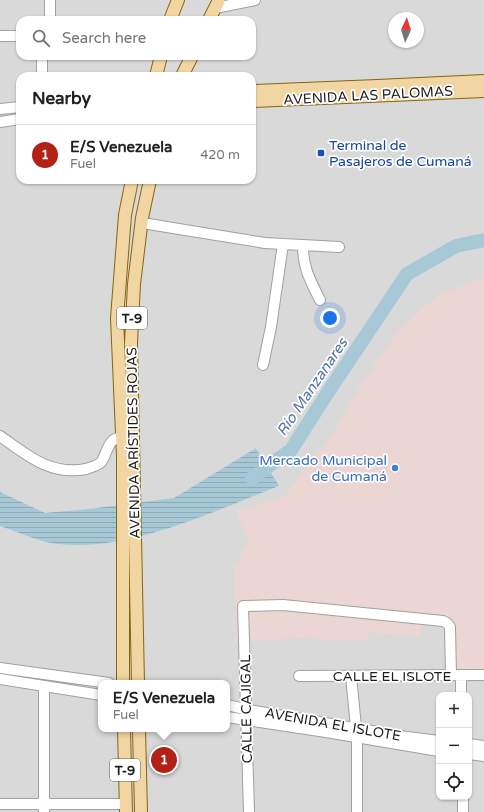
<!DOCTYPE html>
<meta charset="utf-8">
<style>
:root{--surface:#fff;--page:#f2f2f2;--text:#202124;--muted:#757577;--line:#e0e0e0;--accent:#b32015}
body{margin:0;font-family:"Varela Round",sans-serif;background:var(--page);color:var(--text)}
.controls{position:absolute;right:12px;bottom:12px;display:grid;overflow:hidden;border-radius:8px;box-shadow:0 1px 3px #0004}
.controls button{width:36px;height:36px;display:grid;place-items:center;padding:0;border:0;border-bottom:1px solid var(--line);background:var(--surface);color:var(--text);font:20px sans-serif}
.compass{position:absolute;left:388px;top:12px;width:36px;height:36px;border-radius:50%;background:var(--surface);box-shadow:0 1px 3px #0004;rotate:4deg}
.you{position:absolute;left:330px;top:318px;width:14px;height:14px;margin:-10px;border:3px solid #fff;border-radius:50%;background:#1a73e8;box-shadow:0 0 0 6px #1a73e833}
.badge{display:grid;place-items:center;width:26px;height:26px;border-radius:50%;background:var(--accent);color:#fff;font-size:13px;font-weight:700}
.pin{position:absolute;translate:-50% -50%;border:2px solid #fff;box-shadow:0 1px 4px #0006}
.popup{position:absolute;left:98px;top:680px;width:132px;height:52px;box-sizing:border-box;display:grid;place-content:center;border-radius:8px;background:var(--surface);filter:drop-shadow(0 1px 3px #0005);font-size:13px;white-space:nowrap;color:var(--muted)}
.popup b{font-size:15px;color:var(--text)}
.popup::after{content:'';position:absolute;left:50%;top:100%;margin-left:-8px;border:8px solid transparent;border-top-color:var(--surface)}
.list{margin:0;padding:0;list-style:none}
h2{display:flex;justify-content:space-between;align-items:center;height:52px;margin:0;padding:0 16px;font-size:17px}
h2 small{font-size:13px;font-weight:400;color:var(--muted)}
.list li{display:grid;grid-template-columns:26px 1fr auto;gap:12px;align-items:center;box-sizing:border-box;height:60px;padding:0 16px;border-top:1px solid var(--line)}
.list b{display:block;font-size:15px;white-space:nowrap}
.list p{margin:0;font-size:13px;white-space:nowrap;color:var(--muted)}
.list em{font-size:13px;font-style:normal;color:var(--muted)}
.icon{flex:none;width:22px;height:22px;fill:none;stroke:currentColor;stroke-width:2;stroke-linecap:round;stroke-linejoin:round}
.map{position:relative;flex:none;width:484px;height:812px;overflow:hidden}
.search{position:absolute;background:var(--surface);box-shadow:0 1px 3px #0004;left:16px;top:16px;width:240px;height:44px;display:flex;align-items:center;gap:10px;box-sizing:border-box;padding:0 14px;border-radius:12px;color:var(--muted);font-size:15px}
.panel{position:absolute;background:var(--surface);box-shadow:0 1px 3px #0004;left:16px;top:72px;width:240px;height:112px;border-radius:12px}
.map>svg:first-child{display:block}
.residential{fill:#dad9d9;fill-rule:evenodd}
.commercial{fill:#ecd6d3}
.water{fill:url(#water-rules)}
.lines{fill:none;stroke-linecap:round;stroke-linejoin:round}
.river{stroke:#a7c8d6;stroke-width:14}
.minor-casing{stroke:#a0a0a0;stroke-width:12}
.major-casing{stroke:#85660f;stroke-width:14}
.minor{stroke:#fff;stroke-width:10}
.major{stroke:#f1d5a2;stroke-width:12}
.transit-dot{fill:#1a4fb4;stroke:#fff;stroke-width:1.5}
.shop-dot{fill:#3f7fe0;stroke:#fff;stroke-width:1.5}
.labels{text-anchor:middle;stroke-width:3.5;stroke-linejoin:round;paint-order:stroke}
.shield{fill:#fff;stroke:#606060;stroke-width:1}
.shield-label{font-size:13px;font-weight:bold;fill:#1c1c1c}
.street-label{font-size:14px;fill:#1c1c1c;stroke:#fff}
.transit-label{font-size:14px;fill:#164399;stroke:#fff;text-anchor:start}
.shop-label{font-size:14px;fill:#366cbe;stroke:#fff;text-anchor:end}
.water-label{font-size:15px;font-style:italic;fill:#5374a1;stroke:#fff}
</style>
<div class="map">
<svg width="484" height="812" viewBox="0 0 484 812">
<defs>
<pattern id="water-rules" width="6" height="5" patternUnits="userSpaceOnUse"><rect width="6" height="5" fill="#a7c8d6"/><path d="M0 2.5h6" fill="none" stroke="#8fabb7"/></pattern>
</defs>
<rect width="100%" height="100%" fill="#eceae3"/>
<path class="residential" d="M0,0H484V812H0ZM394,18H418V42H394ZM20,20H252V56H20ZM20,76H252V180H20ZM101,683H227V729H101ZM439,695H469V797H439Z"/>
<path class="commercial" d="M484,278V673L454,674L453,627L422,615L420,637L368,632V641L300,638L236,642L234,566L240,565L241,552L249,543L236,511L285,496L328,441L359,388L397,332L439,294Z"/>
<path class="water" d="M256,448L279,486C211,512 120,557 46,542C31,538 15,531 0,526V492L45,513L89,509L174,498Z"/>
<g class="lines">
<path class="river" d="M252,478L291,450L330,389L407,274L456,246L484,240"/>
<defs>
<path id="minor" d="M50,0V20
M215,8L255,0
M0,36H20
M42,56V76
M0,109L20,107
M0,122L20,119
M142,223L265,243L339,247
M303,246C303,268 310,280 320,300
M263,365L271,327L283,244
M0,436C27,455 50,476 86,469C91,467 99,466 102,461C108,451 108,438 122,437
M0,668L109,683
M461,675V695
M299,676L484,675
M351,676L357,737V812
M0,679L101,695
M44,686V812
M227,705L249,710L407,737L439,741
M227,717L326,732L439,751
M469,744L484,746
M469,754L484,756
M463,797V812
M0,804H126
M249,812L243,606L283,605L443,621L447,623L450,627L451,675"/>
<path id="major" d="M170,20L178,0
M209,20L219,0
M156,76L161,56
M182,76L192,56
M252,91L377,86L484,81
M252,101L484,91
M123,683V457L117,318L125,215L132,180
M138,683L131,343L134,284L142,218L150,180
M124,729L126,812
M139,729L141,812"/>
</defs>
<use href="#minor" class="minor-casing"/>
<use href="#major" class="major-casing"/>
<use href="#minor" class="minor"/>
<use href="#major" class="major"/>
</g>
<rect class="transit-dot" x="317" y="149" width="8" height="8" rx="2"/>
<circle class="shop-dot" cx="395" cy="468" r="4"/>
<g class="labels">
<g class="shield">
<rect x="117" y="307" width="30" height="22" rx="3"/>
<rect x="110" y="759" width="30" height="22" rx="3"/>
</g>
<g class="shield-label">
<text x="132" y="323">T-9</text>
<text x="125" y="775">T-9</text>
</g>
<g class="street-label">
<text transform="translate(368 95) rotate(-3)" y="5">AVENIDA LAS PALOMAS</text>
<text transform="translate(133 443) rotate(-91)" y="5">AVENIDA ARÍSTIDES ROJAS</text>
<text x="392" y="681">CALLE EL ISLOTE</text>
<text transform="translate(246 709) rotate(-91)" y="5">CALLE CAJIGAL</text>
<text transform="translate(333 724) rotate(10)" y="5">AVENIDA EL ISLOTE</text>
</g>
<g class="transit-label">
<text x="329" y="150">Terminal de<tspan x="329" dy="16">Pasajeros de Cumaná</tspan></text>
</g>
<g class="shop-label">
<text x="387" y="465">Mercado Municipal<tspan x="387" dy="16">de Cumaná</tspan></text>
</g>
<g class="water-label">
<text transform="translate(312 387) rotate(-56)" y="5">Río Manzanares</text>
</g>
</g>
</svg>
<div class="controls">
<button>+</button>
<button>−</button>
<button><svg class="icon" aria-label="locate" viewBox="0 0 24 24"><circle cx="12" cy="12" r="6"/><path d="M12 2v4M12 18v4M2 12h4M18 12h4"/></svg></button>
</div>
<svg class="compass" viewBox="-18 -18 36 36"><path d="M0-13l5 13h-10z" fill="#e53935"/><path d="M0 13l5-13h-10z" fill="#757577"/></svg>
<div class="you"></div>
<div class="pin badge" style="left:164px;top:760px">1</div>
<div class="popup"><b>E/S Venezuela</b>Fuel</div>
<div class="search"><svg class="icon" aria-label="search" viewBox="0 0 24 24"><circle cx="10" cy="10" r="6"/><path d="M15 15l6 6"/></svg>Search here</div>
<section class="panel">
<h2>Nearby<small></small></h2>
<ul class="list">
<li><span class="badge">1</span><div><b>E/S Venezuela</b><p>Fuel</p></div><em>420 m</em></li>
</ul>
</section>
</div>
